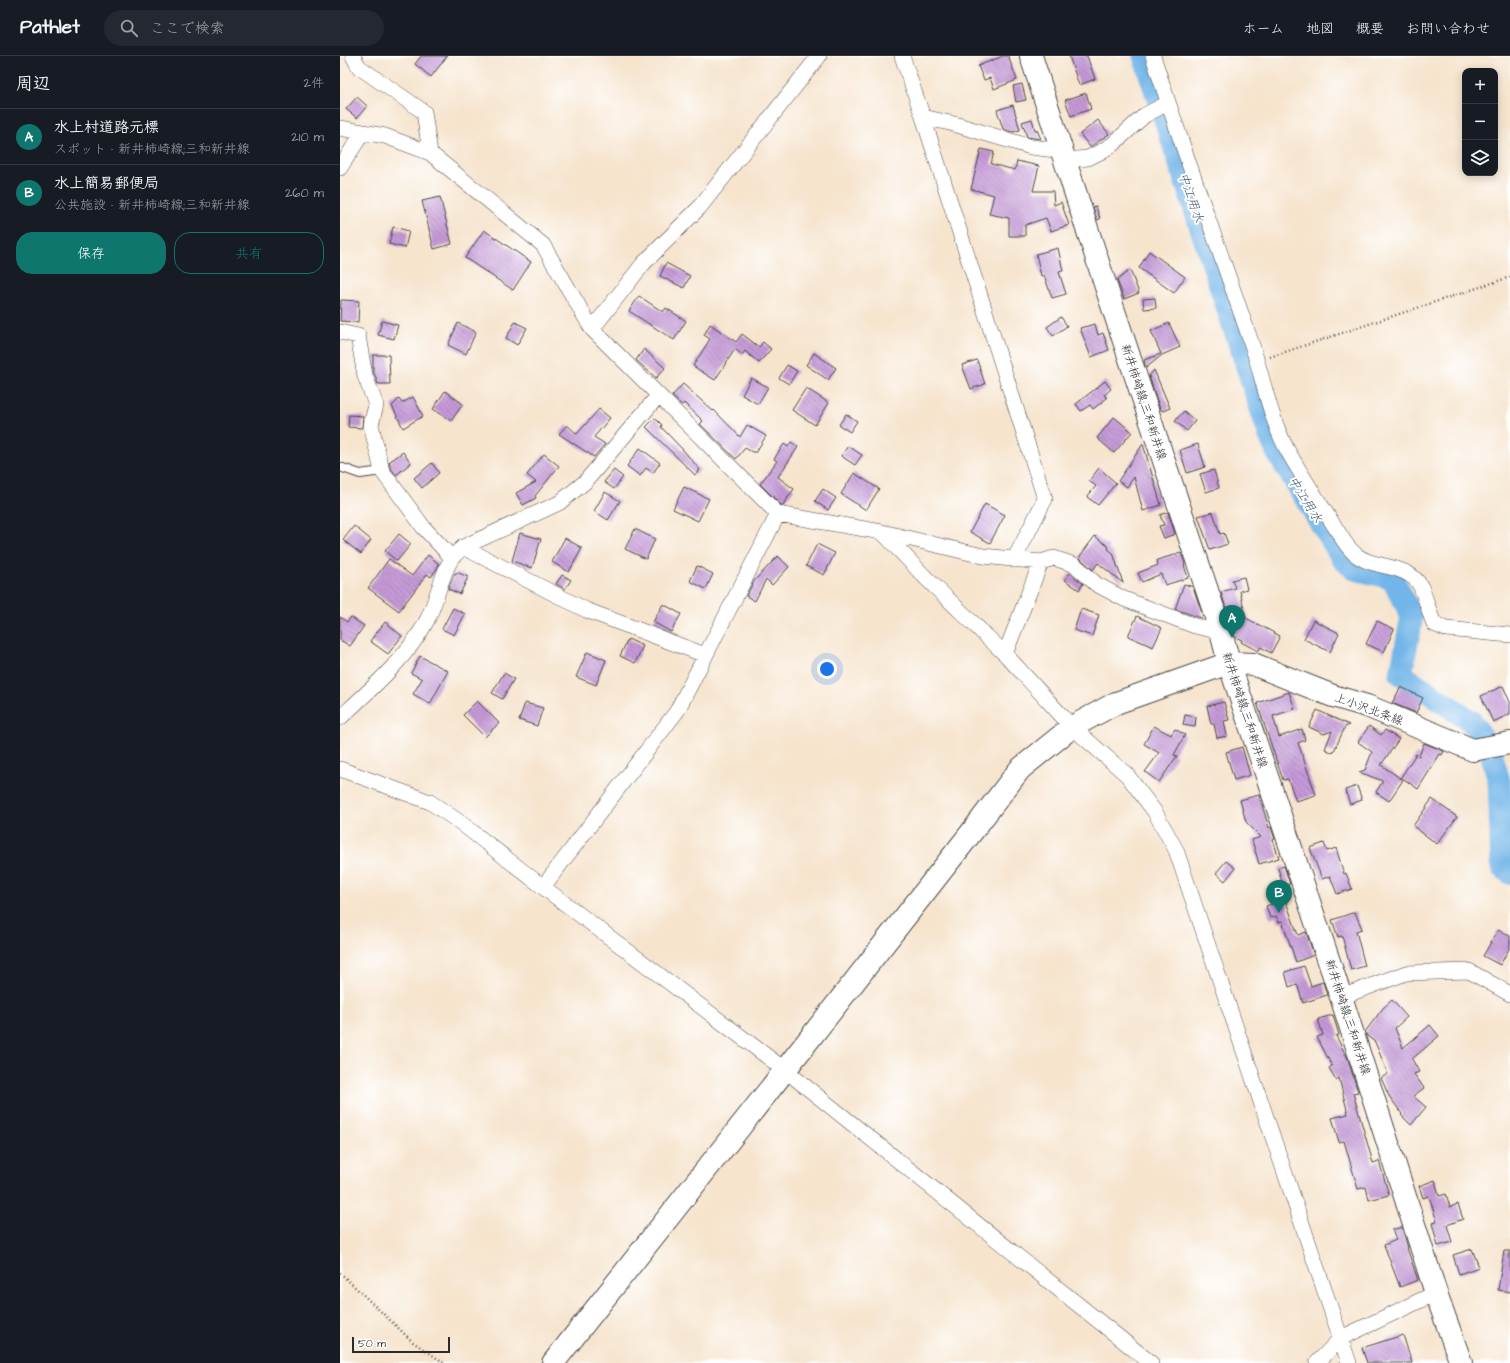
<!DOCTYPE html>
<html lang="ja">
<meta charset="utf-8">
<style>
:root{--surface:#171b24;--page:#242831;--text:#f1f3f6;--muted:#9ea1a6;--line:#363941;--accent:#0f766e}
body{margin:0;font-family:"Architects Daughter","Klee One",sans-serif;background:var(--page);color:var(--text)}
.controls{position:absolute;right:12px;top:12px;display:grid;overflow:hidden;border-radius:8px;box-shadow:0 2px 10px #0003}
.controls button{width:36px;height:36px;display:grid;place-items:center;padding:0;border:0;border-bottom:1px solid var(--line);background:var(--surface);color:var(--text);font:20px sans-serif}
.scale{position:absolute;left:12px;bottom:10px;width:98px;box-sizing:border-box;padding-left:4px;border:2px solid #2b2b2b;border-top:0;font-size:11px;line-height:14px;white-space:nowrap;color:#2b2b2b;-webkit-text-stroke:3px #fff;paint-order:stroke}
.you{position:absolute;left:487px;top:613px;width:14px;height:14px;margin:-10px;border:3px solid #fff;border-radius:50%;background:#1a73e8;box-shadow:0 0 0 6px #1a73e833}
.badge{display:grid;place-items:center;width:26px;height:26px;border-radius:50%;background:var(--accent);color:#fff;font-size:13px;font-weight:700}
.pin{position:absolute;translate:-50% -33px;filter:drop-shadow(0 1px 2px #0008)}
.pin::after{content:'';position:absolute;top:21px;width:14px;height:12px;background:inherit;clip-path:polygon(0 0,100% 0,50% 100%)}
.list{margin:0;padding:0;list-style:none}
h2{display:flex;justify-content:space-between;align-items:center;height:52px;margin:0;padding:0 16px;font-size:17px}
h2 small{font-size:13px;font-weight:400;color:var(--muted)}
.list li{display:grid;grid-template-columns:26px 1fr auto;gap:12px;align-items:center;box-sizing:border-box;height:56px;padding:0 16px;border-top:1px solid var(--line)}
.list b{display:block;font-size:15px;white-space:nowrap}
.list p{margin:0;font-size:13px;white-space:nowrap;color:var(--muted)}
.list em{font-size:13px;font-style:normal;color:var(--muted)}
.actions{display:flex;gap:8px;padding:12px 16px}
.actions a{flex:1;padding:9px 0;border:1px solid var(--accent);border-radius:16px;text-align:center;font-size:14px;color:var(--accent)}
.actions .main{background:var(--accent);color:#fff}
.icon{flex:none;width:22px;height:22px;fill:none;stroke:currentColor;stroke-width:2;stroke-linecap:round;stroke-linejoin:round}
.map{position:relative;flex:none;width:1170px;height:1307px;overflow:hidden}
header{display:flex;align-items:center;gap:24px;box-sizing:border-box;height:56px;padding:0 20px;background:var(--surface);border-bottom:1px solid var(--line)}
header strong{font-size:19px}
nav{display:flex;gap:22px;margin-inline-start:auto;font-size:14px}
.search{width:280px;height:36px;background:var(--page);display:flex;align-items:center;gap:10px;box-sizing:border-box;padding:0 14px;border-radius:22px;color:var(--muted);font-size:15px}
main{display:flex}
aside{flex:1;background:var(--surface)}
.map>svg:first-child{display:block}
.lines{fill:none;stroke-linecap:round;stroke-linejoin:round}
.river{stroke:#72b5e8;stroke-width:23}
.building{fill:url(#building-back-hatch)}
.lane-casing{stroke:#494743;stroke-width:10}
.street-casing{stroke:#494743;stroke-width:16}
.secondary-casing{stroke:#494743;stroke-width:24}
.primary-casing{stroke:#494743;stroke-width:24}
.path{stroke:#494743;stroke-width:2.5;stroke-dasharray:1 3;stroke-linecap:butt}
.lane{stroke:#fff;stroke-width:8}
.street{stroke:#fff;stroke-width:15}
.secondary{stroke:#fff;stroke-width:22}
.primary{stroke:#fff;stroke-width:22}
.labels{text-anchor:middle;stroke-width:4;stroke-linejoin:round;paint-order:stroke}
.street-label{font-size:12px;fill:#2b2b2b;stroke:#fff}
.water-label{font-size:13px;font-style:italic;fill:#445b6d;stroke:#fff}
</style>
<header>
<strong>Pathlet</strong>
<div class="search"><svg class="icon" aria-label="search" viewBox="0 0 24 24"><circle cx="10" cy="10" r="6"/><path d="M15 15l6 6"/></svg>ここで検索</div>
<nav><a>ホーム</a><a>地図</a><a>概要</a><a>お問い合わせ</a></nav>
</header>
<main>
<aside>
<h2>周辺<small>2件</small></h2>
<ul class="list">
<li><span class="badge">A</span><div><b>水上村道路元標</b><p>スポット · 新井柿崎線;三和新井線</p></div><em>210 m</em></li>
<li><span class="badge">B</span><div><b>水上簡易郵便局</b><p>公共施設 · 新井柿崎線;三和新井線</p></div><em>260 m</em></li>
</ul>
<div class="actions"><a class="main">保存</a><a>共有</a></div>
</aside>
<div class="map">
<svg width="1170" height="1307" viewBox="0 0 1170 1307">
<defs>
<pattern id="building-back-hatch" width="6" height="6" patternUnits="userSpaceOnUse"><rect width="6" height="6" fill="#c499d7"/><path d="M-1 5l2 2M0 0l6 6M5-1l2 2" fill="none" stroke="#9f7daf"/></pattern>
</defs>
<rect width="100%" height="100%" fill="#fff"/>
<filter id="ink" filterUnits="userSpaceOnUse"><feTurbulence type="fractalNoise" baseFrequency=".025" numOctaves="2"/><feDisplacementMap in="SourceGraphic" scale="8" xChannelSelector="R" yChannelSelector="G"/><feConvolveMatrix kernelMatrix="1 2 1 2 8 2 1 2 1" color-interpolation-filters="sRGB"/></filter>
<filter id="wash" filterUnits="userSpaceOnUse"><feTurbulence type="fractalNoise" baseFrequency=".012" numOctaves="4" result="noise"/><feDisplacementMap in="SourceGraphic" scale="16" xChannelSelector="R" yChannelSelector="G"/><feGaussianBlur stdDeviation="0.9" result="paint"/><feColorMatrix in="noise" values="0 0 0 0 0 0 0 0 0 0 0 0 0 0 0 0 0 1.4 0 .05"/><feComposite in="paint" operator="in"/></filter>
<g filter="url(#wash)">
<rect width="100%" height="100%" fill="#f6e4cd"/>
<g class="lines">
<path class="river" d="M804,0L930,380L937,396L1003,503L1015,513L1052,522L1072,560L1061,618L1131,665L1150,693L1159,725L1162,811L1170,817"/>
</g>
<g id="blocks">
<path class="building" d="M81,0H107L91,21L75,8Z
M663,0H668L677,24L654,33L650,22L644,24L638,10Z
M729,0H747L755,23L739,29Z
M682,28L686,44L676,46L673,30Z
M746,37L751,53L731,60L725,44Z
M17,41L27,50L17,62L6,53Z
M673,49L680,74L673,76L663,73L657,54Z
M692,63L695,74H697L701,83L687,81L682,66Z
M758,64L769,78L750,91L740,78Z
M641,93L654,96L651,108L675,114L677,105L699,110L693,135H713L714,149L721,146L729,169L711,175L706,162L685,169V180H669V162L649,158L654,139L631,133Z
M100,141L112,188L94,193L82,145Z
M756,150L760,163L757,164L753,151Z
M53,171L69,175L65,192L49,188Z
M144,174L191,206L173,234L125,202Z
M718,192L723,215L719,216L726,238L712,242L704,219L701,220L696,198Z
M809,195L845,221L834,237L799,212Z
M326,207L350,220L344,232L320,220Z
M790,214L799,237L784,243L777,224Z
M299,240L323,256L326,252L346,265L334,284L289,255Z
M815,242L816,252L804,253L803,243Z
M1,244L19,245L18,266L0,265Z
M721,261L727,270L713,280L707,271Z
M42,265L58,269L54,283L38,279Z
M175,266L187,272L177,289L166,282Z
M118,267L136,276L126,298L108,289Z
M829,267L840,291L822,299L806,312L804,304L821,298L811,275Z
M370,268L396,286L402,278L419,291L423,286L431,293L419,307L405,295L402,299L395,293L375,324L353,310L370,283L364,279Z
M755,268L758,279L763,277L769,294L751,301L740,272Z
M304,293L325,312L316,322L296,304Z
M474,297L496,312L488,324L466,309Z
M33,299H49L50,328H38L33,314Z
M637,304L645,328L631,333L622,309Z
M447,309L457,315L449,328L439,322Z
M814,314L830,352L823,355L820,353L809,320Z
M411,322L428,331L418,348L402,339Z
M765,325L771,333L764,339L767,342L753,353L750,349L741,355L736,348Z
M343,328L373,355L374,354L400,381L407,369L426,380L416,396H412L405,392L396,403L360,368L363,365L344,347L342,349L332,340Z
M466,332L489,347L475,369L452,354Z
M105,335L123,348L111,365L93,353Z
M73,341L83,360L63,372L52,350L59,343L62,347Z
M259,353L270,362L254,381L265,388L254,401L219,378L227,369L237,378Z
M844,355L855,365L847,375L835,365Z
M506,358L517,365L510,376L499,369Z
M9,359L23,360L22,372L8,371Z
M774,361L792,376L774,397L757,382Z
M315,362L322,369L321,371L344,395L360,414L355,419L306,371Z
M451,386L458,391L438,421L454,433L442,450L420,428L437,405L434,403L444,388L448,391Z
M803,388L821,449L803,455L794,421L787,431L778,425Z
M858,388L865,411L847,417L840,394Z
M508,390L522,399L515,409L501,400Z
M300,392L320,407L313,417L306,412L300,420L287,410Z
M63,396L71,407L56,419L50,411L49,406Z
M204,398L219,410L195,440L196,442L183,449L176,437L196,426L187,419Z
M92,407L99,417L82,432L74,422Z
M759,412L776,427L758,449L747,441L756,430L749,425Z
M274,414L283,421L274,433L264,426Z
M874,414L879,432L866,436L860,418Z
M514,417L539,433L526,454L501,438Z
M344,431L369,443L358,465L333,453Z
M483,433L496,442L488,454L475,445Z
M265,436L280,445L268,464L254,455Z
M645,448L665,459L650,487L630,476Z
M828,456L835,478L824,482L819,470L824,469L820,459Z
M873,456L880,478L884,477L888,488L870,494L858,460Z
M14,470L31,484L21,498L3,484Z
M295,473L315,483L306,503L285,493Z
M180,477L201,483L192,512L172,505Z
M59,478L71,488L57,505L45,495Z
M755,480L769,491L768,493L773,497L783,527L758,507L753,514L740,502V500Z
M225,482L242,492L229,516L212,506Z
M477,488L495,497L484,519L466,510Z
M841,497L845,508L844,509L848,522L825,529L821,518L802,526L798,517L818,509L817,504Z
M88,499L99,508L96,514L91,521L87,518L59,555L28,532L49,503L72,520Z
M438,500L449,511L432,529L426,523L415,545L406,540L414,525Z
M357,510L373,518L366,533L350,525Z
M115,517H119L128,521L120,538L108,533Z
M730,517L743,528L739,534L725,524Z
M222,519L231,524L225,533L216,528Z
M904,521L907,533L900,535L906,562L940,580L931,597L921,591L918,595L901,586L902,584L895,581L881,536L895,532L892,524Z
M844,528L853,531L863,560L861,562L835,553Z
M323,548L341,558L331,576L313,566Z
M113,552L125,558L114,579L102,573Z
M741,553L759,559L752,580L734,574Z
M797,560L822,572L813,591L788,580Z
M0,561L7,566L11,561L24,570L10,590L0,584Z
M973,564L999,577L990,596L964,583Z
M1037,565L1054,573L1044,596L1026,588Z
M45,566L62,580L48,598L30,585Z
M288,583L303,590L295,607L280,600Z
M247,596L266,604L256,629L236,621Z
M80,600L108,615L90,648L73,638L82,623L71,617Z
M164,617L174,623L162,643L152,637Z
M1163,630L1170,646V658L1153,666L1141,640Z
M1061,631L1083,642L1076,657L1052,647Z
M949,636L955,653L933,660L939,681L962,673L965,684L958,687L976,739L956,745L948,723L943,724L917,647Z
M137,645L159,667L145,681L123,659Z
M884,646L889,664L884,665L887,680L877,682L874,668H871L867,650Z
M185,647L203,652L197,670L179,664Z
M977,654L1009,669L1005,671L993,697L985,693L992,675L984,678L969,671Z
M845,659L856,661L855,671L843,669Z
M814,670L831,679L835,673L845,679L834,699L837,700L819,726L805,716L819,697L804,688Z
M1029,670L1041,679L1045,674L1059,683L1041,709L1063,724L1049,745L1036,736L1043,725L1019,716L1025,714L1032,696L1018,686Z
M1084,687L1104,695L1102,699L1100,698L1078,733L1061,721L1076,698L1079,700Z
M902,691L910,719L894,724L886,696Z
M1017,730L1022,744L1010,748L1005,734Z
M919,739L929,772L931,771L935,783L933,784L939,802L919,808L912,784L921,781L906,766L900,744Z
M1092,743L1117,761L1097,788L1073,770Z
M984,787L987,795L996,792L1004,818L1006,817L1012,833L997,838L990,820L982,823L970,792Z
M886,805L895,812L885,825L876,817Z
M944,810L950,828L943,830L938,812Z
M945,843L958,879L966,876L974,899L956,906L942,865L939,866L936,860L930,862L926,850Z
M1015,856L1022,873L1016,875L1025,910L1011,914L1002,880L998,881L992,864Z
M1158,874L1170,880V891L1160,909L1143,900Z
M964,910L971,930L983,926L987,939L963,947L957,928L949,931L945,916Z
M1052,944L1067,961L1055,972L1063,992L1090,969L1099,980L1072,1003L1079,1016L1074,1018L1084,1032L1073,1040L1086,1051L1071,1069L1061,1059L1062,1058L1049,1040L1041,1022L1048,1018L1035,986L1027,980L1025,976L1043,952Z
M993,959L999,979L996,980L1008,1003L1018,1036L1013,1037L1033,1107L1039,1105L1049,1139L1029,1144L1026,1131L1018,1133L1004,1085L999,1086L992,1062L1008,1058L999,1022L996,1024L989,1012L992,1010L977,981L983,979L978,963Z
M1095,1124L1099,1140L1106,1138L1110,1151L1118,1148L1123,1163L1107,1169L1112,1186L1098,1190L1092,1167L1097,1166L1089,1140L1083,1142L1079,1130Z
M1062,1171L1068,1192H1067L1078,1224L1060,1231L1044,1189L1056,1184L1052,1174Z
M1132,1193L1139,1211L1119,1218L1113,1199Z
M1164,1195H1170V1236L1158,1234Z
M1063,1279L1072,1307H1027L1022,1292Z"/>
</g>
</g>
<g filter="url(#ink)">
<use href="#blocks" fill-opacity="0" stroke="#494743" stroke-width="1"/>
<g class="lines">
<defs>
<path id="lane" d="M0,411L20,418L42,415"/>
<path id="street" d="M13,0L19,11L84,56L90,97
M562,0L583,61L705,443L674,504
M813,0C843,94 877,187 909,280C923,319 929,363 950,399C964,423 980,448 995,471C1001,480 1006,491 1015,498C1033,514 1068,506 1081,531C1086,543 1089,556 1094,568L1106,573L1170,579
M583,61L614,68L691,91L723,95
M0,72L45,80L90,97L203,189L252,273L438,458L542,476L643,500L701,506L714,502L735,509L756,528L784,543L855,570L881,576
M726,104L748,102L762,95L773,88L805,59L828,47
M0,112L23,76
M252,273L303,208L359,152L479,0
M0,276L18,280L25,320L36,349L31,369L42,415L84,472L112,502
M542,476L586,522L665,598L732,671L787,719L815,756L836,794L1009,1307
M123,491L246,554L365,599
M665,598L701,506
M0,662C29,635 69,600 87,564C97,545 100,521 112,502C115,498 119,495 123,491L219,447L245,426L318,340
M0,713L90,746L121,767L203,831L445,1014L811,1307
M203,831L337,655L438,458
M1001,941L1066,917L1129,915L1170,938
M977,1307L1001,1282L1096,1237"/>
<path id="secondary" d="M213,1307L445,1014L631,777L680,713L732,671L776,647L889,607L913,608L993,640L1027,650L1133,694L1170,687"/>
<path id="primary" d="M691,0L768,237L881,576L889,607L1001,941L1096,1237L1121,1307"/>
</defs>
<use href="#lane" class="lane-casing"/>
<use href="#street" class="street-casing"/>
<use href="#secondary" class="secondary-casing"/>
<use href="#primary" class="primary-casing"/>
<path class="path" d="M930,301L1170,221
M0,1217L73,1286L104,1307"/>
<use href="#lane" class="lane"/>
<use href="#street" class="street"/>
<use href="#secondary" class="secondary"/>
<use href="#primary" class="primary"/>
</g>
</g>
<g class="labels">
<g class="street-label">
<text transform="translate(804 346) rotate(72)" y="4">新井柿崎線;三和新井線</text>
<text transform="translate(1029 653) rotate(20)" y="4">上小沢北条線</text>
<text transform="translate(905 654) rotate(72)" y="4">新井柿崎線;三和新井線</text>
<text transform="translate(1008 961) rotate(72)" y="4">新井柿崎線;三和新井線</text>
</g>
<g class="water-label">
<text transform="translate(852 141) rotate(71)" y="5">中江用水</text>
<text transform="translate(966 443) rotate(58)" y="5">中江用水</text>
</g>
</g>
</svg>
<div class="controls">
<button>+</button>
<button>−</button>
<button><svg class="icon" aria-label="layers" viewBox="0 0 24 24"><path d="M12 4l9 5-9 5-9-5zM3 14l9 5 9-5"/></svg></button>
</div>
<div class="scale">50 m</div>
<div class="you"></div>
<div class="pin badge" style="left:892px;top:582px">A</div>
<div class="pin badge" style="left:939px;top:857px">B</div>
</div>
</main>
